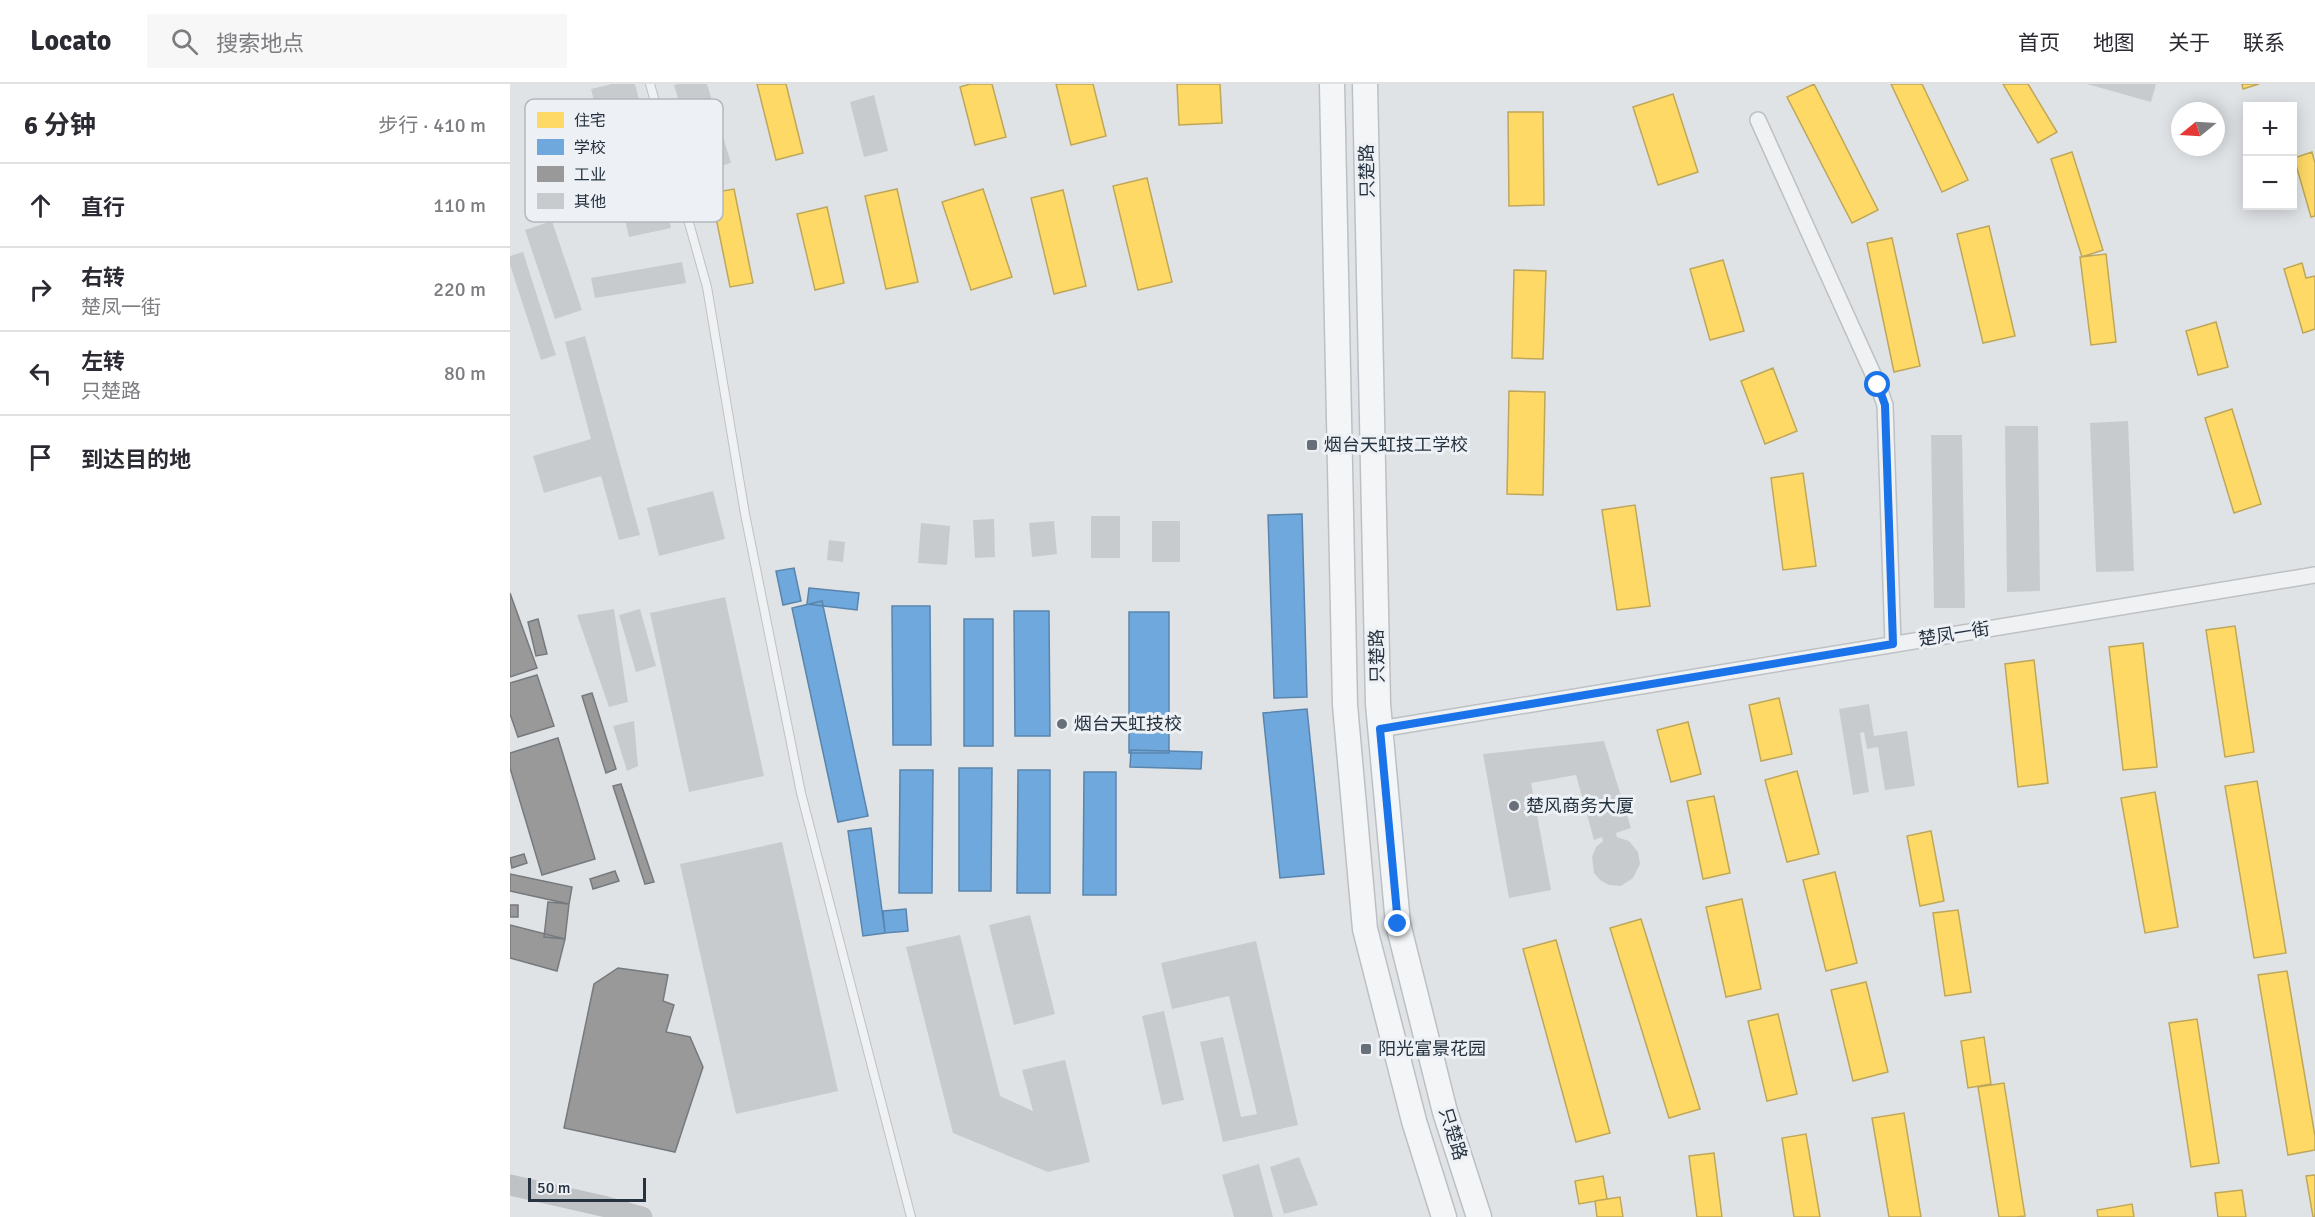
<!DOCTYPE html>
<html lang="zh">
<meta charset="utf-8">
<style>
:root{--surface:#fff;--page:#f7f7f7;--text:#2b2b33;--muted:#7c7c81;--line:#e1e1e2}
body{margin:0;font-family:Signika,"Noto Sans SC",sans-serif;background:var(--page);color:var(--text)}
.controls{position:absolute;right:18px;top:18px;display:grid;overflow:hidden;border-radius:0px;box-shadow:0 3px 15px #0003}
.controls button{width:54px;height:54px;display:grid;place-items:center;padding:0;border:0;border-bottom:2px solid var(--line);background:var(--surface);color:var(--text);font:30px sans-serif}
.compass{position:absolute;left:1661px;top:18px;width:54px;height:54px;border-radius:50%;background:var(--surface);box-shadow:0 3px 15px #0003;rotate:252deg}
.scale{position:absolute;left:18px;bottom:15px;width:118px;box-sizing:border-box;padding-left:6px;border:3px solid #26323f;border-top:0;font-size:16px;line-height:21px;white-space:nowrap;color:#26323f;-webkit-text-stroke:4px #edf1f5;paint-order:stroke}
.stop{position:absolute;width:18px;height:18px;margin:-14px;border:4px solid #1a73e8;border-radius:50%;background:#fff}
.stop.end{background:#1a73e8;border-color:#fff;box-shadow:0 2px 6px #0008}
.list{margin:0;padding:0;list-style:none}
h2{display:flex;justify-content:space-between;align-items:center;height:78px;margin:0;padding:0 24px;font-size:26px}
h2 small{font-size:20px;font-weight:400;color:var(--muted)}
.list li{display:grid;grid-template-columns:39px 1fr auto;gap:18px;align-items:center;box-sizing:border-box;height:84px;padding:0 24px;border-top:2px solid var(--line)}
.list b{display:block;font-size:22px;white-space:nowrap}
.list p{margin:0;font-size:20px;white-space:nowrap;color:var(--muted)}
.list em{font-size:20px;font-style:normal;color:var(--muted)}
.icon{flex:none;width:33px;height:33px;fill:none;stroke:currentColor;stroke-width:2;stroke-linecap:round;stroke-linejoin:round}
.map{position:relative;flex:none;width:1805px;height:1133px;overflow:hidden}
header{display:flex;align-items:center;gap:36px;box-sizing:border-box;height:84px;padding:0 30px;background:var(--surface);border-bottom:2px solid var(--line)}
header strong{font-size:28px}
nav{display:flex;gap:33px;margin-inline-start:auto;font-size:21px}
.search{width:420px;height:54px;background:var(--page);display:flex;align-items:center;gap:15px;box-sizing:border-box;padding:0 21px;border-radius:0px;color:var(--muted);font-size:22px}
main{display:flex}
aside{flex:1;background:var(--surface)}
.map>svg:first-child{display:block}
.homes{fill:#ffd966;stroke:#bea75a;stroke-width:1.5}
.schools{fill:#6fa8dc;stroke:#5985ad;stroke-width:1.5}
.industry{fill:#999;stroke:#767a7e;stroke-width:1.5}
.building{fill:#c8cbce}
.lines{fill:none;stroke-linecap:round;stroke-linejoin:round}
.lane-casing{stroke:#bec1c4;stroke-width:10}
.street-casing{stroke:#bec1c4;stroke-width:18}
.primary-casing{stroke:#bcc0c4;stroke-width:27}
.lane{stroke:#eff1f2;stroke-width:8}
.street{stroke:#eff1f2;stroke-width:15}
.secondary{stroke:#bec2c5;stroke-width:21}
.primary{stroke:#f4f5f6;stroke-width:24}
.route{stroke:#1a73e8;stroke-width:8}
.poi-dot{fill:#677079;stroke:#edf1f5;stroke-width:2}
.labels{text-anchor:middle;stroke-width:6;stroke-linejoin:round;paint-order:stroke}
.street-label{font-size:18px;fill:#26323f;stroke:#edf1f5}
.poi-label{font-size:18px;fill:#26323f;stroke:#edf1f5;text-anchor:start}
.key{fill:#edf1f5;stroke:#b1b8be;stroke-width:1.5}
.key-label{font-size:16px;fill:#26323f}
</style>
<header>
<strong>Locato</strong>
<div class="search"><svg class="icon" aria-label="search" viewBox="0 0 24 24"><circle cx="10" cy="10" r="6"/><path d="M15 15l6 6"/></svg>搜索地点</div>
<nav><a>首页</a><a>地图</a><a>关于</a><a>联系</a></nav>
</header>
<main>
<aside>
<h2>6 分钟<small>步行 · 410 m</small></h2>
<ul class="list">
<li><svg class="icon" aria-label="ahead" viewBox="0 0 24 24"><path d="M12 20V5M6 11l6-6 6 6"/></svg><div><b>直行</b></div><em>110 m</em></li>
<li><svg class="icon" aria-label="right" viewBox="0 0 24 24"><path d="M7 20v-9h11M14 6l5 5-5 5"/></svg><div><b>右转</b><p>楚凤一街</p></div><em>220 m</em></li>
<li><svg class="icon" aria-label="left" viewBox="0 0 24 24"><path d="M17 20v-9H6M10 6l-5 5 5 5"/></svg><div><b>左转</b><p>只楚路</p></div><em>80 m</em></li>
<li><svg class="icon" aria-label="arrive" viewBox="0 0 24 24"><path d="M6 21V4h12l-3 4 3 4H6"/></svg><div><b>到达目的地</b></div></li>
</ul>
</aside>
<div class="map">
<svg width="1805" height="1133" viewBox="0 0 1805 1133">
<rect width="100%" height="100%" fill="#e0e3e6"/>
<path class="homes" d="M247,0H276L293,69L266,76Z
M460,0H482L496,53L465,61L450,3Z
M546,0H583L596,52L561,61Z
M667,0H710L712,39L669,41Z
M1304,0L1368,126L1342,139L1277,13Z
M1381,0H1412L1458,96L1432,108Z
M1493,0H1518L1547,48L1528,59Z
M1732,0H1749L1733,5Z
M1163,10L1188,88L1148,101L1123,23Z
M998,28H1033L1034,121L999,122Z
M1562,68L1593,166L1572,173L1541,75Z
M1802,68L1805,79V132L1801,133L1784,74Z
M637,94L662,198L628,206L603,102Z
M224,105L243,199L220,203L201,109Z
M387,105L408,198L376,205L355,112Z
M473,105L502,193L461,206L432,118Z
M553,106L576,202L544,210L521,114Z
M317,123L334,199L305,206L287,130Z
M1479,142L1505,252L1473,259L1447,150Z
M1382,154L1410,282L1384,288L1357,159Z
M1596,170L1606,258L1581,261L1570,173Z
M1213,176L1234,247L1200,256L1180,185Z
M1792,179L1796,194L1805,192V245L1793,249L1774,185Z
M1004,186L1036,187L1033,275L1002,274Z
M1706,238L1718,283L1688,291L1676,247Z
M1263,284L1287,347L1255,360L1231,297Z
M999,307L1035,308L1033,411L997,410Z
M1722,325L1751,420L1724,429L1695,334Z
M1293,389L1306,482L1273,486L1261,394Z
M1125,421L1140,522L1107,526L1092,426Z
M1725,542L1744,668L1715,673L1696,546Z
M1633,559L1647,683L1613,686L1599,563Z
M1524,576L1538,699L1508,703L1495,580Z
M1269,614L1282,670L1251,677L1239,621Z
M1178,638L1191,690L1161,698L1147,646Z
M1287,687L1309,770L1277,778L1255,696Z
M1747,697L1776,869L1744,874L1715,702Z
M1645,708L1668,843L1635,849L1611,714Z
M1204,712L1220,789L1193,795L1177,717Z
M1421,747L1434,817L1410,822L1397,752Z
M1325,788L1347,879L1316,887L1293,796Z
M1232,815L1251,905L1216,913L1196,823Z
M1448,826L1461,908L1435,912L1423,829Z
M1131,835L1190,1025L1159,1034L1100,844Z
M1046,856L1100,1049L1066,1058L1013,865Z
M1777,887L1805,1052V1066L1778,1071L1748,891Z
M1356,898L1378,988L1343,997L1321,906Z
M1268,930L1287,1010L1257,1017L1238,937Z
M1687,935L1709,1079L1681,1083L1659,939Z
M1474,953L1481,1000L1458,1004L1451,957Z
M1494,999L1515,1132L1506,1133H1489L1468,1003Z
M1394,1029L1411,1133H1379L1362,1034Z
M1296,1050L1310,1133H1284L1272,1054Z
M1204,1069L1212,1133H1187L1179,1072Z
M1805,1091V1133H1803L1796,1092Z
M1093,1092L1097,1115L1069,1120L1065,1097Z
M1732,1106L1736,1133H1708L1705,1109Z
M1110,1113L1113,1133H1087L1085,1117Z
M1622,1120L1624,1133H1588L1587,1126Z"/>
<path class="schools" d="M792,430L797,613L764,614L758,431Z
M284,484L291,517L273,521L266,487Z
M299,504L349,509L347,526L297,520Z
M312,517L358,732L328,738L282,524Z
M382,522H420L421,661H383Z
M504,527H539L540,652H505Z
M619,528H659V669H619Z
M454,535H483V662H454Z
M797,625L814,790L770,794L753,629Z
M621,666L692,668L691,685L620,683Z
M449,684H482L481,807H449Z
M390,686H423L422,809H389Z
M508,686H540V809H507Z
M574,688H606V811H573Z
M361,744L375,849L353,852L338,747Z
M396,825L398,847L375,849L373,827Z"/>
<path class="industry" d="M0,509L27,584L0,593Z
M28,535L37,570L26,572L18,538Z
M27,591L44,642L8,653L0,630V599Z
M82,609L106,685L96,689L72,612Z
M48,654L85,775L32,791L0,684V669Z
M111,700L144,798L135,800L103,702Z
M14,770L17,779L2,784L0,774Z
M105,787L109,797L83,805L80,795Z
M0,790L62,803L59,820L0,807Z
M38,818L59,820L55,855L34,853Z
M0,821H8V833H0Z
M0,841L55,855L47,887L0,874Z
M108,884L158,891L153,917L164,921L156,948L180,953L193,983L165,1068L54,1044L84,900Z"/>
<path class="building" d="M102,0H125L148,88L106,99L81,5Z
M169,0H197L221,79L190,88L164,1Z
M1577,0H1646L1641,18Z
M364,11L378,67L354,73L340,18Z
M159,110L165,138L160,139L161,144L119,153L112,122L123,120L127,138L155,132L150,112Z
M42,137L72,226L45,235L15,146Z
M13,168L46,271L31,276L0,181V172Z
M172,178L176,199L85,214L81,194Z
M75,252L130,451L109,456L91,392L34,409L23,372L81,355L55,258Z
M1618,337L1624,487L1586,488L1580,339Z
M1495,342H1528L1530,507L1497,508Z
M1421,351H1452L1455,524H1424Z
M203,407L215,455L149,472L137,424Z
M581,432H610V474H581Z
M484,435L485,473L465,474L463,436Z
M544,437L547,470L522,473L519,439Z
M642,437H670V478H642Z
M411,439L440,442L437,481L408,479Z
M319,456L335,458L333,478L317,476Z
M215,513L254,692L179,708L140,529Z
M104,525L118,618L99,623L67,531Z
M130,525L146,582L126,588L109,531Z
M1359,620L1364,652L1397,647L1405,702L1375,706L1368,663L1357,665L1354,648L1350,649L1359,708L1343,711L1329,625Z
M124,637L128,682L117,687L103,642Z
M1094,657L1121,744L1106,749L1107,753L1119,757L1128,768L1130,780L1123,794L1111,802L1099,801L1090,796L1084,789L1082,773L1086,763L1093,757L1092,753L1084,756L1066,691L1021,699L1041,806L999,814L973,670Z
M272,758L328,1007L226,1030L170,780Z
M520,831L545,930L504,941L479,841Z
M450,851L490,1012L523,1027L512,986L555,976L580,1078L538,1088L443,1049L396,863Z
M746,857L788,1041L713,1058L690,958L713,953L731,1033L747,1030L719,912L662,925L651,879Z
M654,927L674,1016L652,1021L632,932Z
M789,1073L808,1121L774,1130L760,1083Z
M749,1080L763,1133H724L712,1091Z"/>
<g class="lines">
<defs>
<path id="lane" d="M140,0L197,203L235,430L291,709L401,1133"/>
<path id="street" d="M1248,36L1368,301L1375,321L1383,560
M870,645L1805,491"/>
<path id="primary" d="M822,0L835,621L855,845L904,1037L934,1133
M855,0L868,620L888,840L935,1028L969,1133"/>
</defs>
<use href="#lane" class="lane-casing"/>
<use href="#street" class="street-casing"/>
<use href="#primary" class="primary-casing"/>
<use href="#lane" class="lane"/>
<use href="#street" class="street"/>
<path class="secondary" d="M0,1101L97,1123L132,1133"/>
<use href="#primary" class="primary"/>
</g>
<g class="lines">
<path class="route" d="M888,840L870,645L1383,560L1375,321L1368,301"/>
</g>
<g class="poi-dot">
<rect x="796" y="355" width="12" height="12" rx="3"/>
<circle cx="552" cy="640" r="6"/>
<circle cx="1004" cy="722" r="6"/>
<rect x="850" y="959" width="12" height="12" rx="3"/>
</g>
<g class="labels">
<g class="street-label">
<text transform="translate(857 87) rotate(-91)" y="6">只楚路</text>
<text transform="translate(1444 550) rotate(-9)" y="6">楚凤一街</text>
<text transform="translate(867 572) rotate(-91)" y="6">只楚路</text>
<text transform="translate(943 1050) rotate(73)" y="6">只楚路</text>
</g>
<g class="poi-label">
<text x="814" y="367">烟台天虹技工学校</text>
<text x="564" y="646">烟台天虹技校</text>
<text x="1016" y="728">楚风商务大厦</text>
<text x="868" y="971">阳光富景花园</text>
</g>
</g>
<rect x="15" y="15" width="198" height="123" rx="9" class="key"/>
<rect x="27" y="28" width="27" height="16" fill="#ffd966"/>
<rect x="27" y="55" width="27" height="16" fill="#6fa8dc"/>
<rect x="27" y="82" width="27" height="16" fill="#999"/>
<rect x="27" y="109" width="27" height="16" fill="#c8cbce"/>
<g class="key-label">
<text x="64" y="42">住宅</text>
<text x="64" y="69">学校</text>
<text x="64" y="96">工业</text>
<text x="64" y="123">其他</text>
</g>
</svg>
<div class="controls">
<button>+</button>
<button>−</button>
</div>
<svg class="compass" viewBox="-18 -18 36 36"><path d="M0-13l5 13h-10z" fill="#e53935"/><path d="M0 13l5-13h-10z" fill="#7c7c81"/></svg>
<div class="scale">50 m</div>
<div class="stop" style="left:1368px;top:301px"></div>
<div class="stop end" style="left:888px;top:840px"></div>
</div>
</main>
